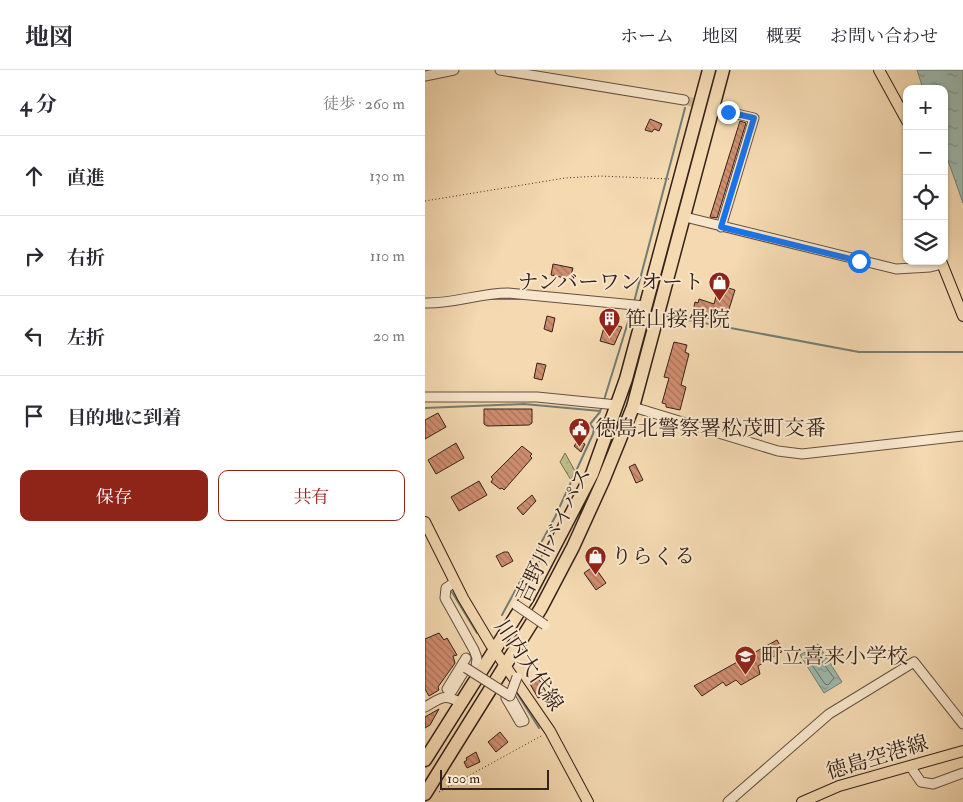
<!DOCTYPE html>
<html lang="ja">
<meta charset="utf-8">
<style>
:root{--surface:#fff;--page:#f2f2f3;--text:#2b2b33;--muted:#7c7c81;--line:#e1e1e2;--accent:#8f2418}
body{margin:0;font-family:"IM FELL Double Pica","Noto Serif JP",serif;background:var(--page);color:var(--text)}
.controls{position:absolute;right:15px;top:15px;display:grid;overflow:hidden;border-radius:10px;box-shadow:0 1px 4px #0004}
.controls button{width:45px;height:45px;display:grid;place-items:center;padding:0;border:0;border-bottom:1px solid var(--line);background:var(--surface);color:var(--text);font:25px sans-serif}
.scale{position:absolute;left:15px;bottom:12px;width:109px;box-sizing:border-box;padding-left:5px;border:2px solid #35221b;border-top:0;font-size:14px;line-height:18px;white-space:nowrap;color:#35221b;-webkit-text-stroke:4px #f8e6cc;paint-order:stroke}
.stop{position:absolute;width:15px;height:15px;margin:-11px;border:4px solid #1a73e8;border-radius:50%;background:#fff}
.stop.end{background:#1a73e8;border-color:#fff;box-shadow:0 1px 5px #0008}
.list{margin:0;padding:0;list-style:none}
h2{display:flex;justify-content:space-between;align-items:center;height:65px;margin:0;padding:0 20px;font-size:21px}
h2 small{font-size:16px;font-weight:400;color:var(--muted)}
.list li{display:grid;grid-template-columns:32px 1fr auto;gap:15px;align-items:center;box-sizing:border-box;height:80px;padding:0 20px;border-top:1px solid var(--line)}
.list b{display:block;font-size:19px;white-space:nowrap}
.list em{font-size:16px;font-style:normal;color:var(--muted)}
.actions{display:flex;gap:10px;padding:15px 20px}
.actions a{flex:1;padding:11px 0;border:1px solid var(--accent);border-radius:10px;text-align:center;font-size:18px;color:var(--accent)}
.actions .main{background:var(--accent);color:#fff}
.icon{flex:none;width:28px;height:28px;fill:none;stroke:currentColor;stroke-width:2;stroke-linecap:round;stroke-linejoin:round}
.map{position:relative;flex:none;width:538px;height:732px;overflow:hidden}
header{display:flex;align-items:center;gap:30px;box-sizing:border-box;height:70px;padding:0 25px;background:var(--surface);border-bottom:1px solid var(--line)}
header strong{font-size:24px}
nav{display:flex;gap:28px;margin-inline-start:auto;font-size:18px}
main{display:flex}
aside{flex:1;background:var(--surface)}
.map>svg:first-child{display:block}
.grass{fill:url(#grass-dots);stroke:#787053}
.water{fill:url(#water-ripples);stroke:#737d74}
.lines{fill:none;stroke-linecap:round;stroke-linejoin:round}
.shore{stroke:#686e65;stroke-width:1}
.stream{stroke:#737d74;stroke-width:2}
.building{fill:url(#building-back-hatch);stroke:#35221b}
.minor-tunnel{stroke:#ceb493;stroke-width:9;stroke-dasharray:9 4.5;stroke-linecap:butt}
.minor-casing{stroke:#655040;stroke-width:11}
.major-casing{stroke:#35221b;stroke-width:12}
.highway-casing{stroke:#35221b;stroke-width:15}
.path{stroke:#35221b;stroke-width:1;stroke-dasharray:1 2.5;stroke-linecap:butt}
.minor{stroke:#f8e6cc;stroke-width:9}
.major{stroke:#f4d9b1;stroke-width:10}
.highway{stroke:#f4d9b1;stroke-width:12}
.minor-bridge-casing{stroke:#655040;stroke-width:11;stroke-linecap:butt}
.minor-bridge{stroke:#f8e6cc;stroke-width:9}
.route{stroke:#1a73e8;stroke-width:6}
.labels{text-anchor:middle;stroke-width:4;stroke-linejoin:round;paint-order:stroke}
.poi-label{font-size:21px;fill:#35221b;stroke:#f8e6cc;text-anchor:start}
.street-label{font-size:21px;fill:#35221b;stroke:#f8e6cc}
</style>
<header>
<strong>地図</strong>
<nav><a>ホーム</a><a>地図</a><a>概要</a><a>お問い合わせ</a></nav>
</header>
<main>
<aside>
<h2>4 分<small>徒歩 · 260 m</small></h2>
<ul class="list">
<li><svg class="icon" aria-label="ahead" viewBox="0 0 24 24"><path d="M12 20V5M6 11l6-6 6 6"/></svg><div><b>直進</b></div><em>130 m</em></li>
<li><svg class="icon" aria-label="right" viewBox="0 0 24 24"><path d="M7 20v-9h11M14 6l5 5-5 5"/></svg><div><b>右折</b></div><em>110 m</em></li>
<li><svg class="icon" aria-label="left" viewBox="0 0 24 24"><path d="M17 20v-9H6M10 6l-5 5 5 5"/></svg><div><b>左折</b></div><em>20 m</em></li>
<li><svg class="icon" aria-label="arrive" viewBox="0 0 24 24"><path d="M6 21V4h12l-3 4 3 4H6"/></svg><div><b>目的地に到着</b></div></li>
</ul>
<div class="actions"><a class="main">保存</a><a>共有</a></div>
</aside>
<div class="map">
<svg width="538" height="732" viewBox="0 0 538 732">
<defs>
<pattern id="grass-dots" width="8" height="8" patternUnits="userSpaceOnUse" patternTransform="scale(1.25)"><rect width="8" height="8" fill="#bcbf8b"/><path d="M2 2h.1M6 6h.1" fill="none" stroke="#a2a477" stroke-width="1.8" stroke-linecap="round"/></pattern>
<pattern id="water-ripples" width="26" height="14" patternUnits="userSpaceOnUse" patternTransform="scale(1.25)"><rect width="26" height="14" fill="#9cbaaf"/><path d="M2 4q2-2 4 0t4 0M15 11q2-2 4 0t4 0" fill="none" stroke="#80978e"/></pattern>
<pattern id="building-back-hatch" width="6" height="6" patternUnits="userSpaceOnUse" patternTransform="scale(1.25)"><rect width="6" height="6" fill="#d18e70"/><path d="M-1 5l2 2M0 0l6 6M5-1l2 2" fill="none" stroke="#aa745b"/></pattern>
</defs>
<rect width="100%" height="100%" fill="#f4d9b1"/>
<filter id="stains"><feTurbulence type="fractalNoise" baseFrequency=".004" numOctaves="4"/><feColorMatrix values="0 0 0 0 .2 0 0 0 0 .09 0 0 0 0 .02 0 0 0 .5 -.17"/></filter>
<radialGradient id="worn" r=".72"><stop offset=".6" stop-color="#630" stop-opacity="0"/><stop offset="1" stop-color="#630" stop-opacity=".3"/></radialGradient>
<path class="grass" d="M140,383L150,401L146,410L135,392Z"/>
<path class="water" d="M492,0H538V133L519,79V19H498Z
M393,574L417,612L399,623L375,585Z"/>
<g class="lines">
<path class="shore" d="M390,582L409,608L403,615L400,614L383,589Z"/>
<path class="stream" d="M60,229H98
M209,232L260,38
M236,245L434,282H538
M179,330L207,239
M0,338L99,334L175,341L177,337
M27,522L52,563
M77,545L130,447L168,364L169,359L165,354L175,342
M90,620L114,658
M9,637L17,632"/>
</g>
<path class="building" d="M225,49L237,54L234,61L229,59L227,62L220,60Z
M315,51L321,53L292,148L285,147Z
M128,194L148,198L145,209L126,205Z
M294,215L310,220L300,252L270,245L271,242L268,241L270,232L273,233L274,229L289,234Z
M183,244L188,245L186,254L197,257L189,275L175,271Z
M122,246L130,248L127,262L119,259Z
M249,272L262,275L260,282L264,284L256,315L261,317L255,340L241,337V334L237,333L244,308L239,307Z
M112,293L121,295L117,310L109,308Z
M59,339H107V353L104,355L62,356L59,354Z
M13,343L21,357L0,369V350Z
M153,371L160,374L156,382L149,376Z
M31,373L39,388L11,404L3,390Z
M97,376L107,384L105,386L107,388L79,420L77,418L75,419L66,412L68,409L66,407Z
M210,394L218,410L211,413L204,397Z
M54,411L62,425L34,441L26,427Z
M107,425L111,431L98,445L92,438Z
M79,482H83L88,491L77,497L71,486Z
M169,496L181,513L171,520L159,503Z
M14,563L19,570L22,568L32,585L28,586L30,593L13,617L14,620L4,626L0,619V569Z
M352,570L358,581L333,596L335,604L316,615L311,610L301,616L298,612L277,626L269,616Z
M114,609L122,624L113,628L105,614Z
M14,639L5,655L0,658V647Z
M75,662L83,672L71,682L63,672Z
M51,682L55,692L42,698L39,692L42,690L41,688Z"/>
<g class="lines">
<path class="minor-tunnel" d="M259,30L303,42"/>
<defs>
<path id="minor" d="M75,0L259,30
M0,6L29,0
M260,147L471,199L505,197L517,194
M296,157L329,48L303,42
M0,233C28,234 55,223 83,223L220,236
M0,327H112L192,335
M208,337L353,381L377,384L538,366
M30,512L21,518L20,528L49,580L52,588L50,607
M41,588L22,619L27,621L41,598
M81,628L95,652L99,651L85,626
M0,637C16,628 19,623 36,633
M485,696L496,712L508,714L538,703
M303,732L404,644L489,592L538,654"/>
<path id="major" d="M454,0L482,51
M516,191L538,246
M0,452L38,528L66,575L125,661L163,732
M377,732L414,716L538,681"/>
<path id="highway" d="M0,690L103,527L167,404L201,309L284,0
M0,724L116,538L148,477L178,411L208,337L298,0"/>
</defs>
<use href="#minor" class="minor-casing"/>
<use href="#major" class="major-casing"/>
<use href="#highway" class="highway-casing"/>
<path class="path" d="M0,131L140,108L175,106L244,109
M14,722L118,665"/>
<use href="#minor" class="minor"/>
<use href="#major" class="major"/>
<use href="#highway" class="highway"/>
<defs>
<path id="minor-bridge" d="M91,535L120,555
M41,598L85,626L92,607"/>
</defs>
<use href="#minor-bridge" class="minor-bridge-casing"/>
<use href="#minor-bridge" class="minor-bridge"/>
</g>
<g class="lines">
<path class="route" d="M303,42L329,48L296,157L434,191"/>
</g>
<defs>
<symbol id="shop-pin" viewBox="-11 -11 22 30"><path d="M0 17L-7.5 6A9.5 9.5 0 1 1 7.5 6Z" fill="#8f2418" stroke="#f8e6cc"/><path d="M-5-2.5h2.3a2.7 3.5 0 0 1 5.4 0H5L5.5 6h-11ZM-1.5-2.5h3a1.5 2.3 0 0 0-3 0Z" fill="#fff"/></symbol>
<symbol id="building-pin" viewBox="-11 -11 22 30"><path d="M0 17L-7.5 6A9.5 9.5 0 1 1 7.5 6Z" fill="#8f2418" stroke="#f8e6cc"/><path d="M-4-6H4V6H1V3H-1V6H-4ZM-2.5-4.3h1.7v1.8h-1.7ZM.8-4.3h1.7v1.8H.8ZM-2.5-1h1.7V.8h-1.7ZM.8-1h1.7V.8H.8Z" fill="#fff"/></symbol>
<symbol id="civic-pin" viewBox="-11 -11 22 30"><path d="M0 17L-7.5 6A9.5 9.5 0 1 1 7.5 6Z" fill="#8f2418" stroke="#f8e6cc"/><path d="M-.6-6.5H3V-4.5H.6V-3L4-1V1h2V6H-6V1h2V-1L-.6-3ZM-1.2 2.5V6h2.4V2.5Z" fill="#fff"/></symbol>
<symbol id="school-pin" viewBox="-11 -11 22 30"><path d="M0 17L-7.5 6A9.5 9.5 0 1 1 7.5 6Z" fill="#8f2418" stroke="#f8e6cc"/><path d="M0-5L7-2L0 1L-7-2ZM-4 1L0 2.5L4 1V4Q0 6-4 4Z" fill="#fff"/></symbol>
</defs>
<g fill-rule="evenodd">
<use href="#shop-pin" x="282" y="200" width="25" height="34"/>
<use href="#building-pin" x="172" y="236" width="25" height="34"/>
<use href="#civic-pin" x="142" y="346" width="25" height="34"/>
<use href="#shop-pin" x="158" y="474" width="25" height="34"/>
<use href="#school-pin" x="308" y="574" width="25" height="34"/>
</g>
<g class="labels">
<g class="poi-label">
<text x="279" y="219" text-anchor="end">ナンバーワンオート</text>
<text x="200" y="256">笹山接骨院</text>
<text x="170" y="365">徳島北警察署松茂町交番</text>
<text x="186" y="493">りらくる</text>
<text x="336" y="593">町立喜来小学校</text>
</g>
<g class="street-label">
<text transform="translate(128 465) rotate(-64)" y="7">吉野川バイパス</text>
<text transform="translate(104 595) rotate(56)" y="7">川内大代線</text>
<text transform="translate(452 687) rotate(-17)" y="7">徳島空港線</text>
</g>
</g>
<rect width="100%" height="100%" filter="url(#stains)"/>
<rect width="100%" height="100%" fill="url(#worn)"/>
</svg>
<div class="controls">
<button>+</button>
<button>−</button>
<button><svg class="icon" aria-label="locate" viewBox="0 0 24 24"><circle cx="12" cy="12" r="6"/><path d="M12 2v4M12 18v4M2 12h4M18 12h4"/></svg></button>
<button><svg class="icon" aria-label="layers" viewBox="0 0 24 24"><path d="M12 4l9 5-9 5-9-5zM3 14l9 5 9-5"/></svg></button>
</div>
<div class="scale">100 m</div>
<div class="stop" style="left:434px;top:191px"></div>
<div class="stop end" style="left:303px;top:42px"></div>
</div>
</main>
